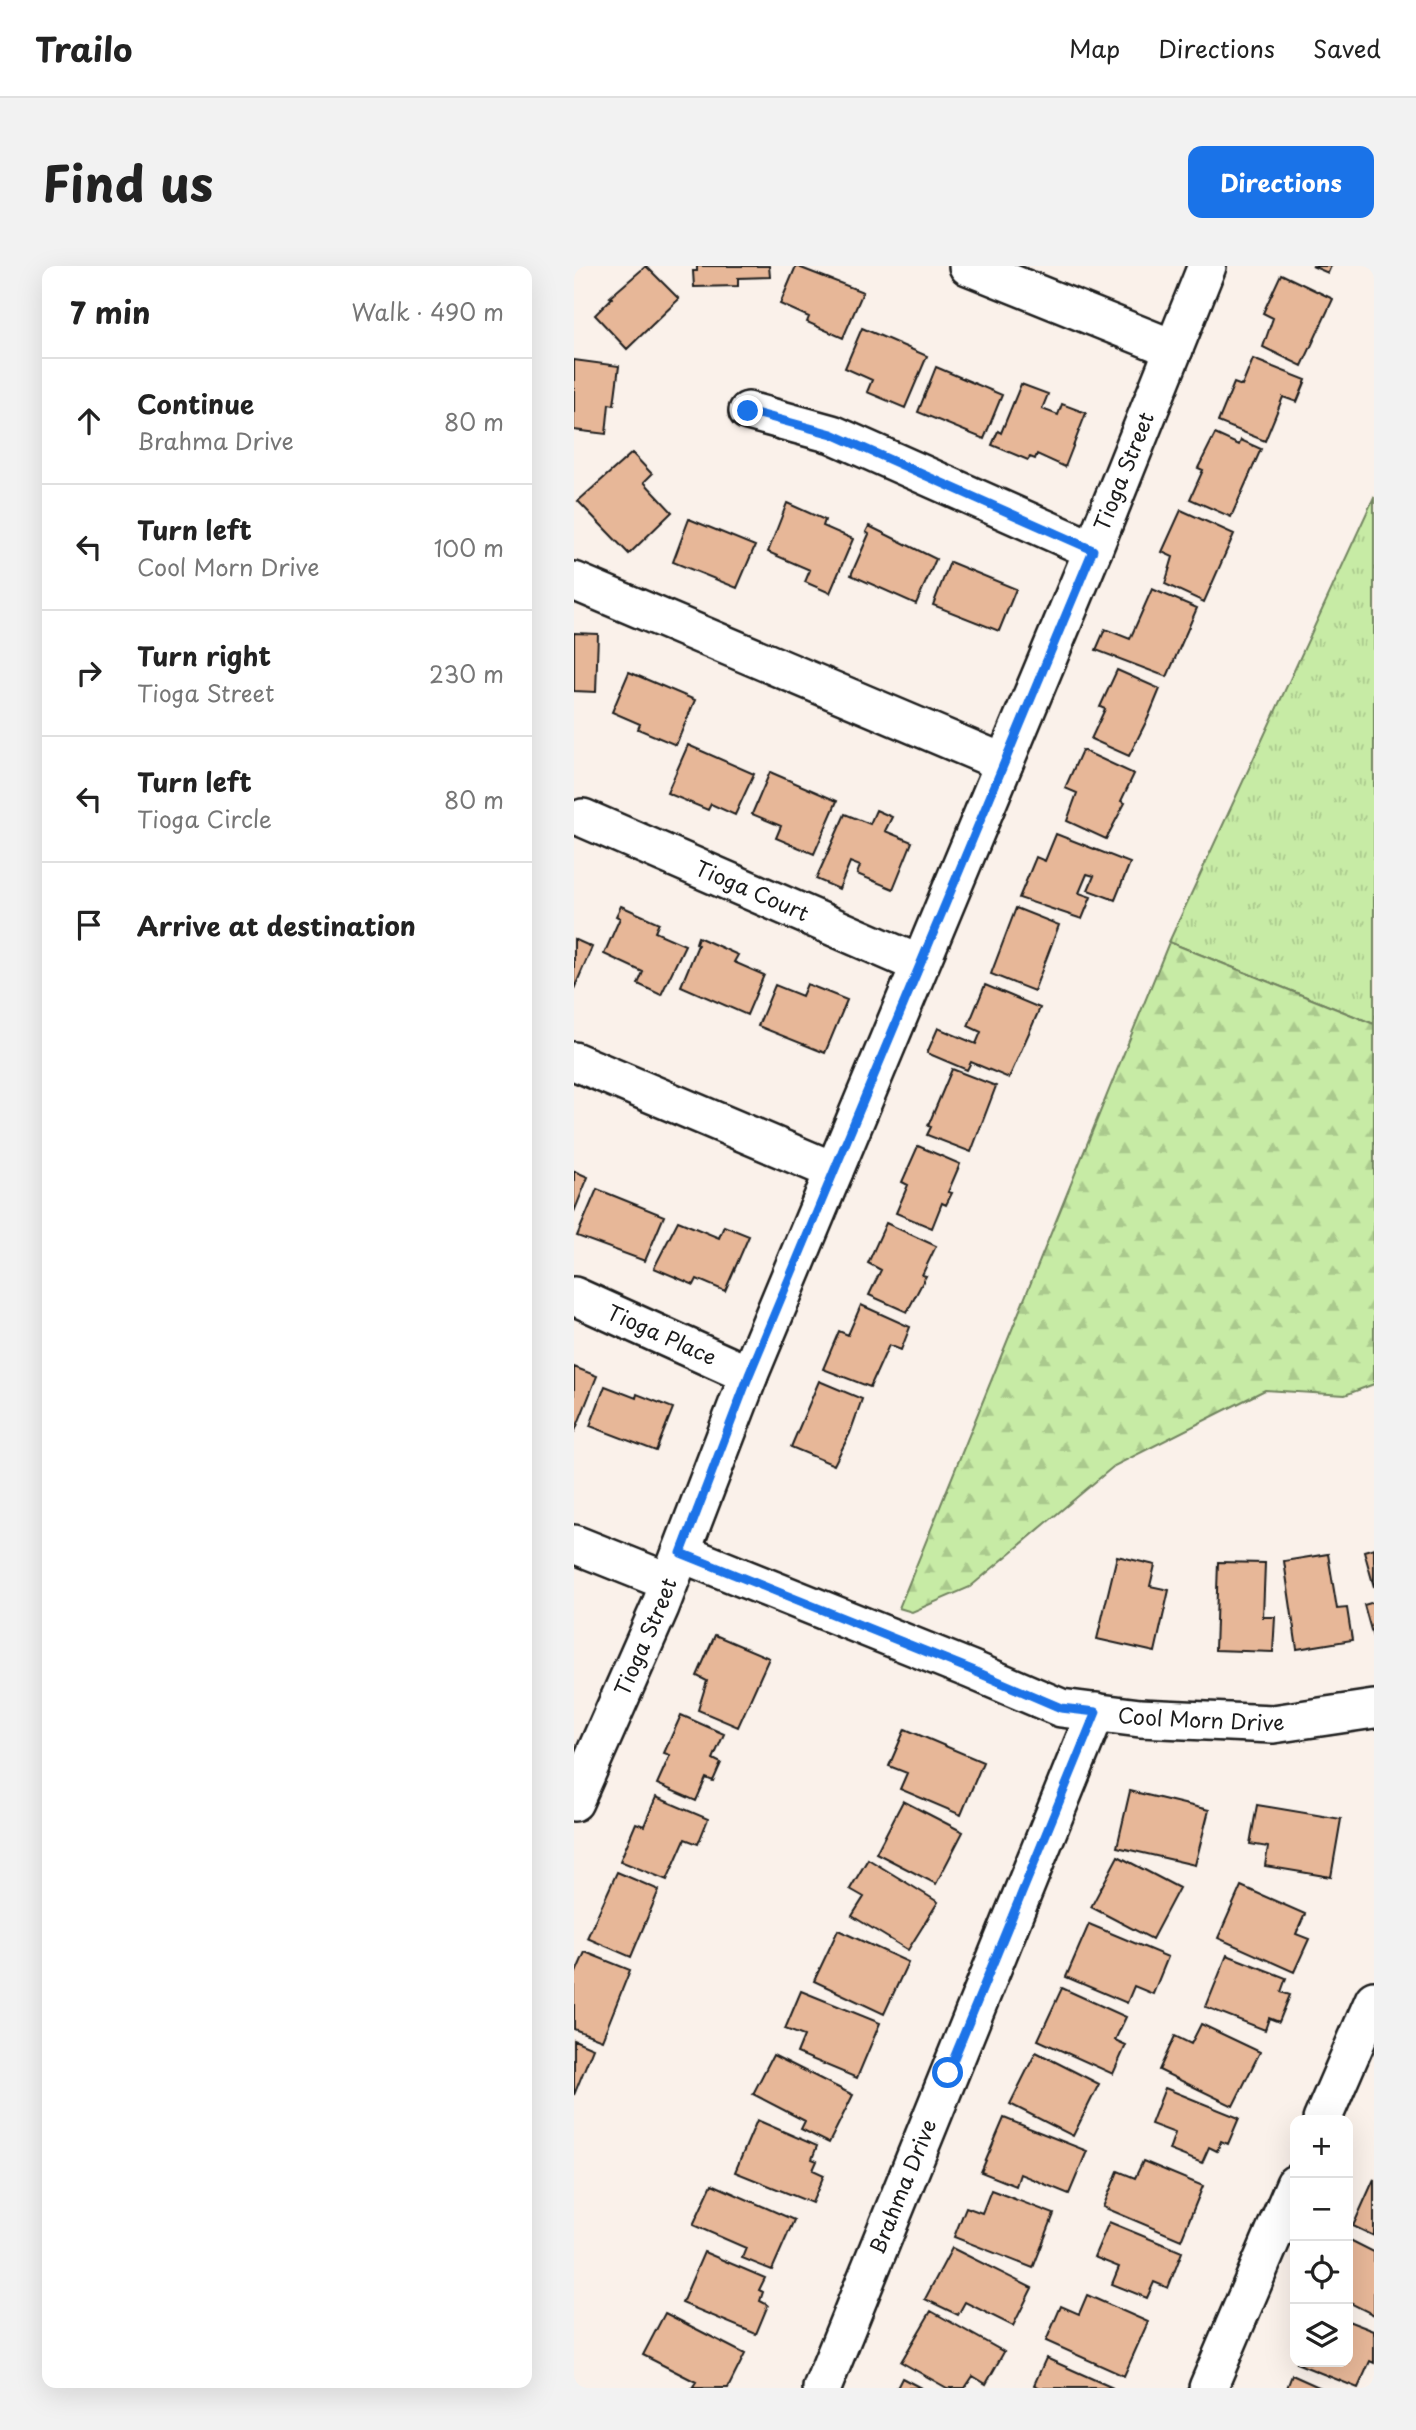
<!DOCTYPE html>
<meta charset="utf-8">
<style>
:root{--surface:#fff;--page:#f2f2f2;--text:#222;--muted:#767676;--line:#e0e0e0;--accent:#1a73e8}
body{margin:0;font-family:"Playpen Sans",sans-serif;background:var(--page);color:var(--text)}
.controls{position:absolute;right:21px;bottom:21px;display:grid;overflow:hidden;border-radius:14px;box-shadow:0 7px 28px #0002}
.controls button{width:63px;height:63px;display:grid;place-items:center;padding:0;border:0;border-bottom:2px solid var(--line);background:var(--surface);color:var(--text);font:35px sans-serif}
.stop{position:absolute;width:21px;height:21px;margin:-16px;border:5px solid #1a73e8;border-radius:50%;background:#fff}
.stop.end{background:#1a73e8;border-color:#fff;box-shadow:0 2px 7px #0008}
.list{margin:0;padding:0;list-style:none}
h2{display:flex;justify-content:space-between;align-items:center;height:91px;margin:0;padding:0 28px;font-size:30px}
h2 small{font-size:23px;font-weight:400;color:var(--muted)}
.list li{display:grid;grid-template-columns:46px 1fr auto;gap:21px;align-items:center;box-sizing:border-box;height:126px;padding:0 28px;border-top:2px solid var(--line)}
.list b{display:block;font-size:26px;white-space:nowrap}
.list p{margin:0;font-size:23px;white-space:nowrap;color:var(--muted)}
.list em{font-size:23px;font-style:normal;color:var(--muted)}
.icon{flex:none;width:38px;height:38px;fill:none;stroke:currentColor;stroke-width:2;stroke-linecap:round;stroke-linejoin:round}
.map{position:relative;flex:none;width:800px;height:2122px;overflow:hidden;border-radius:14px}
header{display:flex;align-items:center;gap:42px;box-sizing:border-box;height:98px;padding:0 35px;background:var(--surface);border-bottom:2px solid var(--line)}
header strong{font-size:33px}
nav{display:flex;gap:38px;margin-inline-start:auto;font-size:24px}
.intro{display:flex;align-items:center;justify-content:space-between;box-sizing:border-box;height:168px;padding:0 42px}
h1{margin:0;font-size:49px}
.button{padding:18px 32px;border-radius:14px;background:var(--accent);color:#fff;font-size:24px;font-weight:700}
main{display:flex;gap:42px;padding:0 42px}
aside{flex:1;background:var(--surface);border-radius:14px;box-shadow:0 7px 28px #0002}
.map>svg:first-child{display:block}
.grass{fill:url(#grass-tufts);stroke:#728460;stroke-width:2}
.forest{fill:url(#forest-firs);stroke:#728460;stroke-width:2}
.building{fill:#e7b798;stroke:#1c1c1c;stroke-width:2}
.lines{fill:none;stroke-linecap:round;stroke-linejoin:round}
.minor-casing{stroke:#1c1c1c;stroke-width:42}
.minor{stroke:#fff;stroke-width:37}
.route{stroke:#1a73e8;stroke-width:9}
.labels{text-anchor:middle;stroke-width:7;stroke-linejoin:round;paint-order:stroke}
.street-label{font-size:21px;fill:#1c1c1c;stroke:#fff}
</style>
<header>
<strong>Trailo</strong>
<nav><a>Map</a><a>Directions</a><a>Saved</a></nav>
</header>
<div class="intro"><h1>Find us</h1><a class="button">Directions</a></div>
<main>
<aside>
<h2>7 min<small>Walk · 490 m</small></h2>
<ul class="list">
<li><svg class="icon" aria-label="ahead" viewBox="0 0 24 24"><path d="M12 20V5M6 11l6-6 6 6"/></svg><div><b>Continue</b><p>Brahma Drive</p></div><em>80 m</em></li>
<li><svg class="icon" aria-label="left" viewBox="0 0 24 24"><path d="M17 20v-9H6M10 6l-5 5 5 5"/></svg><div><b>Turn left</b><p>Cool Morn Drive</p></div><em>100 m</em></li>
<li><svg class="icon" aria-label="right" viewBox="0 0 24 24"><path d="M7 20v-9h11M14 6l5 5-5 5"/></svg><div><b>Turn right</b><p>Tioga Street</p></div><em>230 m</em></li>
<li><svg class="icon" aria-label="left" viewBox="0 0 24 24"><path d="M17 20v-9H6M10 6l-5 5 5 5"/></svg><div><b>Turn left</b><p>Tioga Circle</p></div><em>80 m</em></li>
<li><svg class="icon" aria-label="arrive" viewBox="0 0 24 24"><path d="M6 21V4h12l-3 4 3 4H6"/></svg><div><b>Arrive at destination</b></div></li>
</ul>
</aside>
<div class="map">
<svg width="800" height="2122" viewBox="0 0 800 2122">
<defs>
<pattern id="grass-tufts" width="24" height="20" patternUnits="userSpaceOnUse" patternTransform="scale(1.75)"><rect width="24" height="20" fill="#c7eba5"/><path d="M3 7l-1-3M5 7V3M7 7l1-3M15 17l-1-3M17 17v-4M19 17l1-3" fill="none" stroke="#aac98d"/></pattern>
<pattern id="forest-firs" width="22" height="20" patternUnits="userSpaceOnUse" patternTransform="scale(1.75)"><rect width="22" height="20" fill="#c7eba5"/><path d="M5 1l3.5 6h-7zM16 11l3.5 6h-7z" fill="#aac98d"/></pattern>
</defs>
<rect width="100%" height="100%" fill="#faf1ea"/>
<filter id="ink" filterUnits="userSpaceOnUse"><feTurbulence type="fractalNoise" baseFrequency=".0143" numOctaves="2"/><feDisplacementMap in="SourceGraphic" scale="14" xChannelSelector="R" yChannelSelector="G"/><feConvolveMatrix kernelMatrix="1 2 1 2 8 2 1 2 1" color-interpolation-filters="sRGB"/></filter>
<g filter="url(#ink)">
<path class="grass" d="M800,231V758L595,676Z"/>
<path class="forest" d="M595,676L800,758V1118L771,1129L691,1124L685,1127L540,1200L396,1321L338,1346L325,1342Z"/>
<path class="building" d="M72,0L105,33L53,83L21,49L38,32L36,31Z
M123,0H195L196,11L164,12V20L120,21L119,5H123Z
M222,0L289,26L269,72L233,56L235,51L206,38Z
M738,0H757L754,7Z
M707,8L759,33L728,100L689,81L699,52L689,47Z
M288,62L353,90L331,142L293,126L298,114L271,102Z
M679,93L732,114L723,136L709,131L691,175L644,156L660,117L668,120Z
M0,94L45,100L40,139L35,138L32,168L0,164Z
M362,101L428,129L410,173L344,146Z
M447,118L474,128L468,143L484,149L488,138L512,147L491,201L463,188L461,193L456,191L454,194L418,179L424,165L427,167Z
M641,168L665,179L667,174L687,183L657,251L616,233L629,204L624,202Z
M58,187L78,208L70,216L98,246L55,288L4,235Z
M213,237L251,254L249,260L279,273L256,327L231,316L236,304L194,286Z
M607,244L660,268L630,336L591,318L599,291L588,286Z
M115,253L181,280L163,322L99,296Z
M295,260L362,293L342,338L277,309L295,268L292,266Z
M376,296L442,323L425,365L359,339Z
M578,323L623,342L593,411L522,384L531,363L556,373Z
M0,367L24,368L22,426L0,425Z
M543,404L586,423L574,452L555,490L517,473L531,443L526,441Z
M55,406L121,434L102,479L64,463L66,458L38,446Z
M114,479L180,508L161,549L137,538L134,544L93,527Z
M508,484L560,508L547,535L551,537L532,573L493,555L503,527L491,522Z
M196,506L263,535L240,588L202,572L207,560L178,548Z
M302,544L318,551L311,565L338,576L319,623L283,608L286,600L276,596L265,623L242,613L271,548L296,558Z
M482,568L556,597L541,634L514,624L520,610L513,608L505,627L517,631L508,653L445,632L462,591L471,595Z
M47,640L85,657L81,666L111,679L87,729L64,718L69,706L30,688L46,652L42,650Z
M442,642L485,659L460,725L417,708Z
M124,671L164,689L160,696L190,709L173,749L107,720L124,679L122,677Z
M0,673L18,681L0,723Z
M233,718L273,734L251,787L184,760L201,719L228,730Z
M411,719L466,742L435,812L397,796L393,804L353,787L364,762L402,778L407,766L394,760Z
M378,803L422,820L397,886L353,869L357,861L354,860Z
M344,880L386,898L374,926L378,927L372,939L368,937L358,962L322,947L334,919L328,916Z
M0,905L14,911L0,946Z
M23,923L90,950L71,995L3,970Z
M104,955L145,972L150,960L175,970L151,1025L123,1013L120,1019L80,1002Z
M312,957L362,980L348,1009L352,1010L333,1046L295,1029L307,1004L294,997Z
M287,1039L336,1061L327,1084L315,1079L296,1121L249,1103L265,1065L274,1069Z
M0,1101L23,1110L1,1165L0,1164Z
M245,1115L288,1133L276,1167L260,1199L217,1181Z
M31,1120L62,1132L63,1128L99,1142L82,1185L16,1160Z
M800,1282V1321L790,1285Z
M754,1288L763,1343L773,1342L778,1374L723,1383L710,1295Z
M543,1290L581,1299L576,1320L595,1324L581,1386L523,1373Z
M644,1296L691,1297L689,1351H701L699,1386L641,1384Z
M800,1336V1375L790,1339Z
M141,1369L195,1392L164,1461L124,1444L133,1415L123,1410Z
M107,1449L150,1468L139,1493L147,1497L139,1515L132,1512L122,1535L83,1518L96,1489L90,1487Z
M331,1463L409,1496L387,1549L326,1523L333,1507L315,1500Z
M556,1525L635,1544L621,1599L543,1581Z
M82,1531L134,1553L124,1578L111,1573L93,1614L46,1595L62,1557L70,1560Z
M329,1535L389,1566L362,1618L302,1587Z
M683,1539L767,1553L757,1611L691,1600L694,1581L676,1578Z
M544,1590L605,1622L578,1673L517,1641Z
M294,1593L364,1636L334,1684L278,1650L290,1631L276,1623Z
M43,1606L85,1624L57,1691L13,1672Z
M667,1620L731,1648L722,1668L735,1673L720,1706L644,1672Z
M515,1658L594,1691L579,1728L560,1720L553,1737L492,1711Z
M264,1664L334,1696L310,1748L240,1715Z
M11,1686L56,1704L28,1774L0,1763V1711Z
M653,1689L712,1712L707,1726L716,1729L705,1756L695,1752L691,1764L632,1741Z
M488,1722L552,1751L541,1774L552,1779L539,1808L464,1774Z
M227,1725L306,1757L283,1812L223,1787L230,1770L211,1763Z
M627,1758L686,1786L659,1840L585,1804L601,1770L617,1778Z
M0,1774L19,1782L0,1829Z
M462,1786L525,1818L499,1870L436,1838Z
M199,1789L279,1829L255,1877L227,1863L231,1855L179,1828Z
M591,1822L665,1852L654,1878L647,1875L643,1885L635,1881L628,1897L595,1884L601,1867L577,1858Z
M430,1852L513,1885L495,1928L446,1908L442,1920L407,1906Z
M183,1854L243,1880L238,1893L243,1895L239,1904L250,1909L238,1937L161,1906Z
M569,1895L629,1920L607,1974L529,1941L544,1905L561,1912Z
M800,1913V1970L779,1960Z
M138,1918L220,1954L198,2004L168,1992L172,1982L119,1959Z
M417,1924L480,1948L459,2002L380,1971L392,1941L408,1947Z
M535,1956L608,1986L594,2022L580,2016L573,2032L538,2018L545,2001L520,1991Z
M776,1974L800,1986V2049L774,2036V1978Z
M378,1982L458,2022L439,2060L391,2036L384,2049L351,2033Z
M130,1986L191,2012L185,2024L189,2026L186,2035L194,2039L182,2068L108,2037Z
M513,2029L574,2056L550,2110L472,2075L487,2040L505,2048Z
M357,2045L430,2086L412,2118L399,2110L391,2122H373L327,2096Z
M91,2047L171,2088L154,2122H118L122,2116L69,2089Z
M774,2055L800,2065V2097L796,2095L784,2122L722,2097L774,2096Z
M472,2092L539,2122H467L460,2119Z
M718,2109L747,2122H713Z
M328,2112L347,2122H323Z"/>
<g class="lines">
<defs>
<g id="minor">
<path d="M394,0L600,83"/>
<path d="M174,145L258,168L519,284"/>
<path d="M0,315L430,497"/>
<path id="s1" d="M9,552L345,698"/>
<path d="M0,795L260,905"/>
<path id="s2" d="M0,1030L175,1109"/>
<path d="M0,1278L95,1316"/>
<path id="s3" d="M107,1287L398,1404L487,1442L566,1452L699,1458L800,1443"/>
<path id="s4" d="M0,1536L86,1341L175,1109L519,284L633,0"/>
<path d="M748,1854L800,1734"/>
<path id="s5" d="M248,2122L522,1446"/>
<path d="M634,2122L721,1918"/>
</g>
</defs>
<use href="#minor" class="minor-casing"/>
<use href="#minor" class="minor"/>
</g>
</g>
<g class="lines" filter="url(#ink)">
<path class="route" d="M174,145L258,168L519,284L175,1109L107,1287L398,1404L487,1442L522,1446L374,1807"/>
</g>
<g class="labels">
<g class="street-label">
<text dy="7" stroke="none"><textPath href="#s4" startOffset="1440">Tioga Street</textPath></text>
<text dy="7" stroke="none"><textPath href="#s1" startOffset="184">Tioga Court</textPath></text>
<text dy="7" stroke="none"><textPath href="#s2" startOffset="96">Tioga Place</textPath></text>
<text dy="7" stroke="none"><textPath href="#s4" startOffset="180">Tioga Street</textPath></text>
<text dy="7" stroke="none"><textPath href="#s3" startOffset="551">Cool Morn Drive</textPath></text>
<text dy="7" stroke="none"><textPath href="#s5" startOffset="217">Brahma Drive</textPath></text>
</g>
</g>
</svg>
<div class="controls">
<button>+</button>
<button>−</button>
<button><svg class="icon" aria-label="locate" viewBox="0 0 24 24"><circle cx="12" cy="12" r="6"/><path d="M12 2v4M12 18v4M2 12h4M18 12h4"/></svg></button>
<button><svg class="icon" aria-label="layers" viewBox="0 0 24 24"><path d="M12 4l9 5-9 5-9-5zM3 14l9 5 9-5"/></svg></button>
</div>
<div class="stop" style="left:374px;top:1807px"></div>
<div class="stop end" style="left:174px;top:145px"></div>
</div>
</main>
